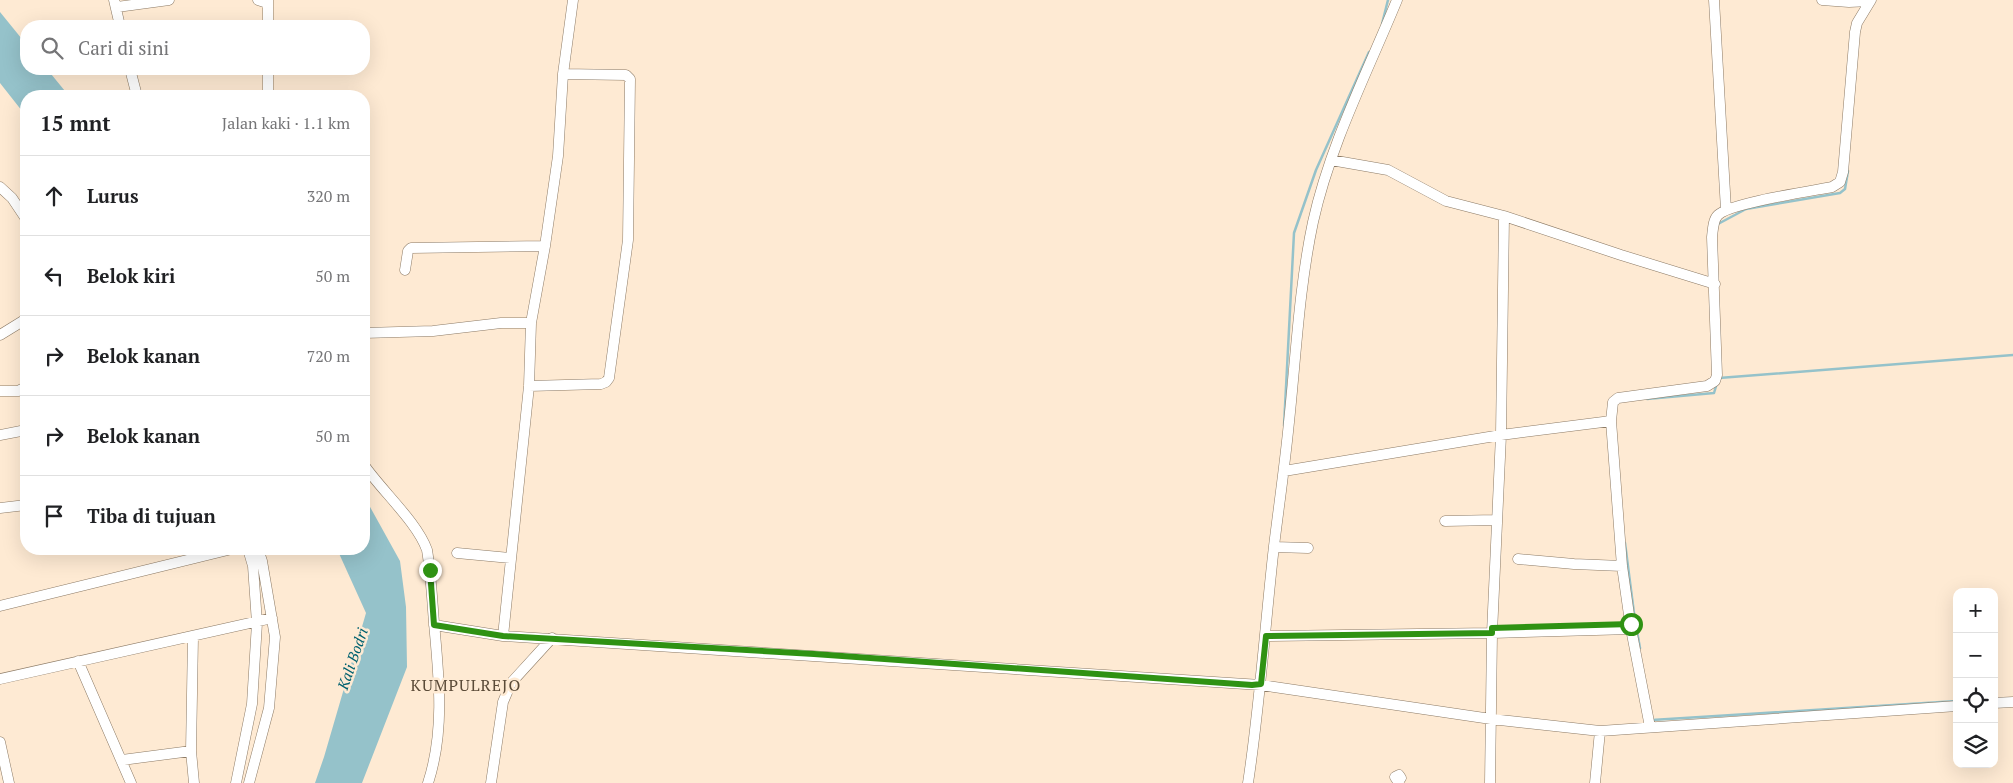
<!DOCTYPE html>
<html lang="id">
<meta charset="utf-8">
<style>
:root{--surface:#fff;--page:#f2f2f2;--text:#202124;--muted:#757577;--line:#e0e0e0}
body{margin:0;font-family:"PT Serif",serif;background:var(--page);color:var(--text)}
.controls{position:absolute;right:15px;bottom:15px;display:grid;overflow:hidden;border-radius:10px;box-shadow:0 5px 20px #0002}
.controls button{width:45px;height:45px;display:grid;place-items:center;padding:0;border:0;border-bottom:1px solid var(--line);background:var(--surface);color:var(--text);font:25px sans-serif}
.stop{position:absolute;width:15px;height:15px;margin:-11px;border:4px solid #2f9213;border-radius:50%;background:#fff}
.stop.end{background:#2f9213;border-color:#fff;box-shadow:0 1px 5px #0008}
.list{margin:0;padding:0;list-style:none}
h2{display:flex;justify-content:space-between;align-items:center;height:65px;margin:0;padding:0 20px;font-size:21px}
h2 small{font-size:16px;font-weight:400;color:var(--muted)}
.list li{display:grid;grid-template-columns:32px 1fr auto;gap:15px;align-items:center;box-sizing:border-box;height:80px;padding:0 20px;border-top:1px solid var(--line)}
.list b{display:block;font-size:19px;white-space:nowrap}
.list em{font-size:16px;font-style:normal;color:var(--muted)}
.icon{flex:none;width:28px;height:28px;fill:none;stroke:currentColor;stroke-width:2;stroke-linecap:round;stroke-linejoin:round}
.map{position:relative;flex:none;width:2013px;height:783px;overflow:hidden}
.search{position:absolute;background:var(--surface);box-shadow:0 5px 20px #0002;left:20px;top:20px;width:350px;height:55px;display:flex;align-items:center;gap:12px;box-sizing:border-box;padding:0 18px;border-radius:20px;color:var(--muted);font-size:19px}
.panel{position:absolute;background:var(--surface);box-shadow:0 5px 20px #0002;left:20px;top:90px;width:350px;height:465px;border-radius:20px}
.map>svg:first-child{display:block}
.water{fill:#95c2ca}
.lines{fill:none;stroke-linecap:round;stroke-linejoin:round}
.stream{stroke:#95c2ca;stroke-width:2.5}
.minor-casing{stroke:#8c7a65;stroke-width:11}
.minor{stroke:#fff;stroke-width:10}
.route{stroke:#2f9213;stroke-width:6}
.labels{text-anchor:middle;stroke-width:5;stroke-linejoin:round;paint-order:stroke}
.water-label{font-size:15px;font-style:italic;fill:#00616f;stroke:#feead3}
.quarter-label{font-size:16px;letter-spacing:1px;fill:#5b4b38;stroke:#feead3}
</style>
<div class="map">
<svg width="2013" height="783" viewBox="0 0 2013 783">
<rect width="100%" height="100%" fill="#feead3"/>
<path class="water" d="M0,12L26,44V69H47L69,96H26V116L0,83Z
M364,496L400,561L406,607L407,667L362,783H315L324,757L366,613L337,549H364Z"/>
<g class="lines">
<path class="stream" d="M1382,24L1388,0
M1718,224L1746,209L1840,193L1845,189L1848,171
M1719,378L2013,355
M1647,399L1714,393L1717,383
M1284,426L1294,233L1316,170L1369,52
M1625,543L1635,621
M1636,626L1640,648
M1652,720L1957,701"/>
<defs>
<path id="minor" d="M114,0L120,26
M258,0L267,3
M268,0V26
M1714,0L1726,210
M1822,0L1849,2L1870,1
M117,7L169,0
M130,69L137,96
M268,96V69
M1331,160L1388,170L1446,201L1504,216L1621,255L1715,284
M0,187L12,198L26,219
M405,270L408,251L411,248L545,246
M364,333L433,331L501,323H531
M0,335L26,319
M529,386L601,384L606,382L609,378L628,240L630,79L626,75L563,74
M0,391H18L26,387
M0,435L26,430
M364,465C382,491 417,522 427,550C431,574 432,598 434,623C439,677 445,731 428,783
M1284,471L1501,435L1611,421
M0,508L26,505
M1445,521L1496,520
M1274,547L1308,548
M457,553L511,558
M1518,559L1574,564L1622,566
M0,606L232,549
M434,625L503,636L1261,685L1491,719L1600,731L1957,706
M503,636L529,386L531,323L545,246L558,156L563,74L573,0
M1266,636L1492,633L1631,629
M193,637L191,751L194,783
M78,661L131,783
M0,679L272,618
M1994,703L2013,702
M1650,727L1631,629L1622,566L1611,421L1613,402L1618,398L1707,386L1715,381L1717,375L1712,237C1713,229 1713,220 1718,215C1730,203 1811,191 1832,187L1840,182L1843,172L1855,32L1857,23L1871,0
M0,742L9,783
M122,760L191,751
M236,783L252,704L257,623L253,566L248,549
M249,783L269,708L275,637L262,561L258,549
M491,783L503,702L511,683L552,638
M1248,783C1260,704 1265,625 1274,546C1279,505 1285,464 1289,422C1296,356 1299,288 1313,222C1330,145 1367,73 1397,0
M1399,783L1395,777L1399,775L1401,778
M1490,783L1492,633L1501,435L1504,216
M1595,783L1600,731"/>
</defs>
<use href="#minor" class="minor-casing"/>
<use href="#minor" class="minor"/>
</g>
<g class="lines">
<path class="route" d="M430,570L434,625L503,636L814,654L1252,685L1261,684L1266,636L1492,633V628L1631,624"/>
</g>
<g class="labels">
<g class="water-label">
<text transform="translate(353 659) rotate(-71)" y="5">Kali Bodri</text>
</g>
<g class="quarter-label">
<text x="466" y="691">KUMPULREJO</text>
</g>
</g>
</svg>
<div class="controls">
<button>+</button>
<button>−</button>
<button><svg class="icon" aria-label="locate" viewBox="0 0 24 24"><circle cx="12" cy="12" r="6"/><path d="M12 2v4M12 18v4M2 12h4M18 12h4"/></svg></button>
<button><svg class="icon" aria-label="layers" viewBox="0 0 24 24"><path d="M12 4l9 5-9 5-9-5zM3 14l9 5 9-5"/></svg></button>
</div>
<div class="stop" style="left:1631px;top:624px"></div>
<div class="stop end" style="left:430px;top:570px"></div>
<div class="search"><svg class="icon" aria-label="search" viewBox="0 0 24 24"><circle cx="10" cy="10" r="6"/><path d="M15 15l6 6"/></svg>Cari di sini</div>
<section class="panel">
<h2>15 mnt<small>Jalan kaki · 1.1 km</small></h2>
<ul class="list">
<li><svg class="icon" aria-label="ahead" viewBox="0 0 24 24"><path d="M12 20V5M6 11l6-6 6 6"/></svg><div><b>Lurus</b></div><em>320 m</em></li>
<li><svg class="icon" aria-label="left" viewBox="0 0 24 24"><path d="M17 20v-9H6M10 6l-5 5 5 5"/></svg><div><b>Belok kiri</b></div><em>50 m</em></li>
<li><svg class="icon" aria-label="right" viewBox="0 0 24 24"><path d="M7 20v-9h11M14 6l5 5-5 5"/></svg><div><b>Belok kanan</b></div><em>720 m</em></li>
<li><svg class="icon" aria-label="right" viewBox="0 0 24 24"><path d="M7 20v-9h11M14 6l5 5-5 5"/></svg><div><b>Belok kanan</b></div><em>50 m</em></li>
<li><svg class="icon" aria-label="arrive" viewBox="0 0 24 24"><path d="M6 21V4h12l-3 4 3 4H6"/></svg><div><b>Tiba di tujuan</b></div></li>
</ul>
</section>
</div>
